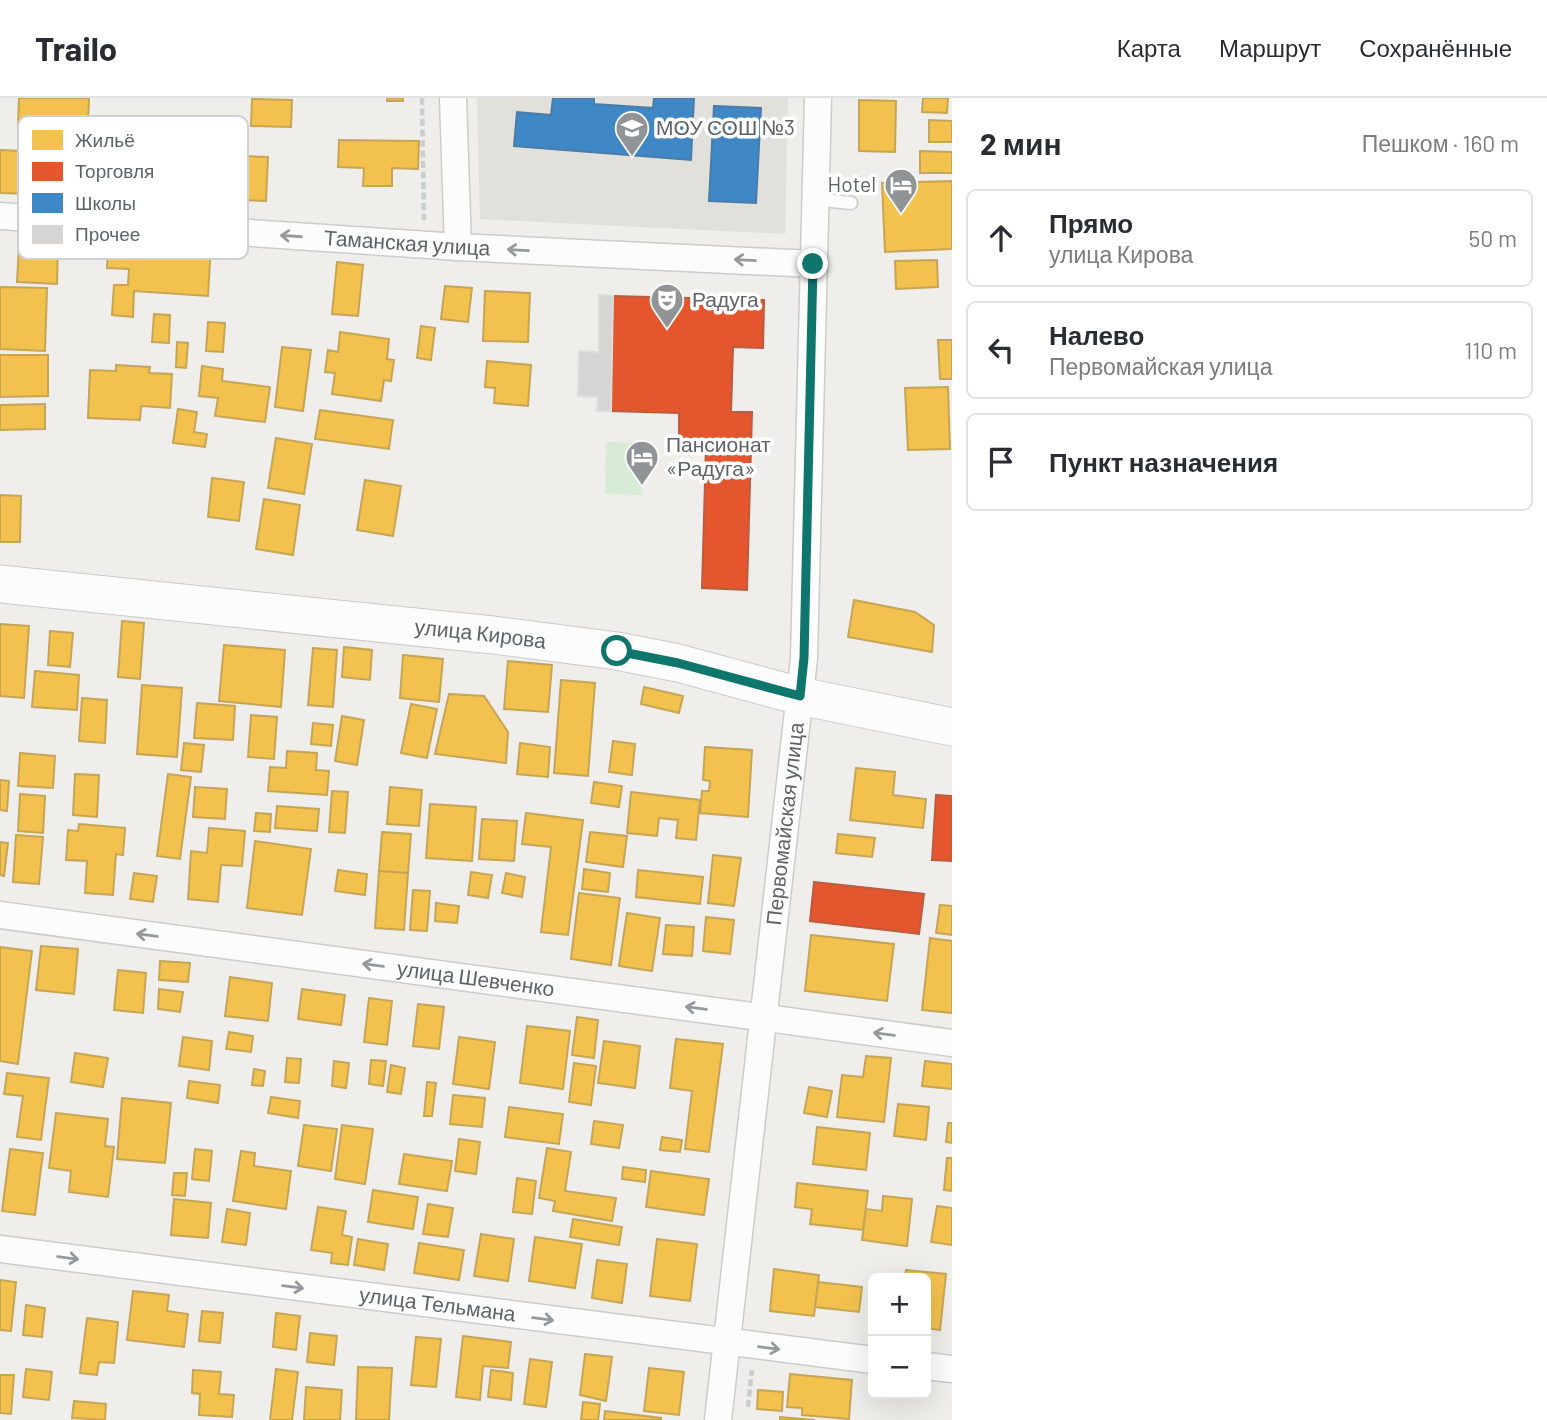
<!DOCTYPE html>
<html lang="ru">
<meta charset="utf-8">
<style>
:root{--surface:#fff;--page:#f7f7f7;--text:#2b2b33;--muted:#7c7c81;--line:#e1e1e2}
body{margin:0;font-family:Barlow,sans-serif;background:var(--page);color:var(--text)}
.controls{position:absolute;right:21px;bottom:21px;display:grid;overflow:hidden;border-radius:10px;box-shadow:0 7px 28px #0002}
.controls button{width:63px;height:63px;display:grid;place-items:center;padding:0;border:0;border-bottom:2px solid var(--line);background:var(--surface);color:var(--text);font:35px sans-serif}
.stop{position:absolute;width:21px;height:21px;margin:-16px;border:5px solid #0f766e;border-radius:50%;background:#fff}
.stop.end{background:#0f766e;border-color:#fff;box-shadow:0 2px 7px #0008}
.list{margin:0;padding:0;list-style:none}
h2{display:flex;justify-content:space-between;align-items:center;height:91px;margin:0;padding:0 28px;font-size:30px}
h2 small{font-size:23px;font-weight:400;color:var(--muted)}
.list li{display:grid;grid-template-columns:46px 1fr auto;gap:21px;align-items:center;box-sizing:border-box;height:98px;margin:0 14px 14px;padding:0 14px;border:2px solid var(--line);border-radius:10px}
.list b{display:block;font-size:26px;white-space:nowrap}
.list p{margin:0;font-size:23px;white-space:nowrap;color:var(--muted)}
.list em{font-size:23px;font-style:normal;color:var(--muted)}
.icon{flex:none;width:38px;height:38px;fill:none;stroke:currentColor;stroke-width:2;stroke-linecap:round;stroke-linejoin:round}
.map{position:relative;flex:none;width:952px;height:1322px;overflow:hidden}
header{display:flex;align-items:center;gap:42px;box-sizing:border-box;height:98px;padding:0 35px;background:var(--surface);border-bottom:2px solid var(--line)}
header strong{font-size:33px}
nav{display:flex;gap:38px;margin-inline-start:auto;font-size:24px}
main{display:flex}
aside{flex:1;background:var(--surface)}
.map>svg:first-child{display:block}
.education{fill:#e2e0da}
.green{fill:#d8ebd6}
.homes{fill:#f2c14e;stroke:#c6a556;stroke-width:2}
.shops{fill:#e4572e;stroke:#bc5b3f;stroke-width:2}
.schools{fill:#3f88c5;stroke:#497da9;stroke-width:2}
.building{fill:#d6d5d3;stroke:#deddd9;stroke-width:2}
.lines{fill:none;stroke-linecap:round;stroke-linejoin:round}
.lane-casing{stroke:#cbcccc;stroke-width:15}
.street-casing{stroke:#cbcccc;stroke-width:29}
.secondary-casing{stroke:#cacacb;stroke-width:39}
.path{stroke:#cacfcc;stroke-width:4.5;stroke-dasharray:7 3.5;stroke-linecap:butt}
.lane{stroke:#fdfcfc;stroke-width:12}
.street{stroke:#fdfcfc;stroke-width:26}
.secondary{stroke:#fdfcfc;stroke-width:37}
.oneway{stroke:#96999c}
.route{stroke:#0f766e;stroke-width:9}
.labels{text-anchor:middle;stroke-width:7;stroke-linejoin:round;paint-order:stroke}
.poi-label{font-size:21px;fill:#5f6368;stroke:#fff;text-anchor:start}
.street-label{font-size:21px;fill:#5f6368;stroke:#fff}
.key{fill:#fff;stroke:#cfd0d2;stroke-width:2}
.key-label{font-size:19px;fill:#5f6368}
</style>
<header>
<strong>Trailo</strong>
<nav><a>Карта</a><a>Маршрут</a><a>Сохранённые</a></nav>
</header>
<main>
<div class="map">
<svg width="952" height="1322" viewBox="0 0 952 1322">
<rect width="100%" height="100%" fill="#efeeea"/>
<path class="education" d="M477,0H788L785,136L480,121Z"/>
<path class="green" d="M606,344L643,345L642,397L605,396Z"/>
<path class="homes" d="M19,0H89L88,28L18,25Z
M387,0H403V3H387Z
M923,0H948L947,15L922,14Z
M252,1L292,2L291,29L251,28Z
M859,2L896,3L895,54L859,53Z
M929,22L952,23V44H929Z
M339,42L419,43L418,71L392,70V88H363L364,70L338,69Z
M0,52L23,53V64H59L58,97L0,95Z
M920,53L952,54V75H920Z
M243,58L268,59L266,103L241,102Z
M952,83V151L885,154L882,85Z
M109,139L211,146L208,198L134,193L133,219L112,217L114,187H128L129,171L107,170Z
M19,147L58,149L57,186L17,184Z
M937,162L938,189L896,191L895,163Z
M337,164L363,167L358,218L332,216Z
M445,188L472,190L468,224L441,221Z
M0,189L47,190L45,253L0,251Z
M485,193L530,195L528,244L483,243Z
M154,216L170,217L169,245L152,244Z
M208,224L225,225L223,254L206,253Z
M421,228L435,230L431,262L417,260Z
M340,234L389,241L387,261L394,262L391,283L384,282L381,303L332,296L335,275L325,274L328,252L338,254Z
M938,242H952V281H940Z
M177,244L188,245L186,270L176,269Z
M282,249L311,252L303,313L275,309Z
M0,257H48V298L0,299Z
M487,263L531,267L528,308L494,305L495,290L485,289Z
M116,267L150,269L149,275L172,276L170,310L141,308L140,322L88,320L90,272L116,273Z
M202,268L223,271L222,283L270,289L265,324L215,318L218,300L199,298Z
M948,289L950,351L908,352L905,290Z
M45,306V331L0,332V307Z
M178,311L197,314L194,334L207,336L205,349L173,345Z
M320,312L393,322L389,351L315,341Z
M276,340L312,346L304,396L268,390Z
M212,380L244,384L239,423L208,419Z
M365,382L401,388L393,438L357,432Z
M0,397L21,398L20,444H0Z
M264,401L300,407L293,457L256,451Z
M854,502L915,514L934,527L932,554L848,539Z
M122,523L144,525L140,581L118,579Z
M0,526L29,528L24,600L0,598Z
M50,533L73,535L70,569L48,567Z
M224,547L285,552L281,609L219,603Z
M344,549L372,552L370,582L342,579Z
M313,550L337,552L333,609L308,607Z
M403,557L443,561L439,604L400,600Z
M508,563L552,567L548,614L504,611Z
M35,573L79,577L77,612L32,609Z
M561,582L595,585L588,678L554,675Z
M142,587L182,590L177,659L137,656Z
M644,589L683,598L679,615L641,606Z
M449,596L484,598L508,634L506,665L435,656Z
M82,600L107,602L105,645L79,643Z
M197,605L235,608L233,642L194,640Z
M411,606L437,611L427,660L401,655Z
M251,617L277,619L274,661L248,659Z
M342,618L364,622L357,667L335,663Z
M313,625L333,627L331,648L311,646Z
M613,643L635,646L632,677L609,674Z
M184,645L204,647L201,674L181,672Z
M520,645L550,649L548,679L517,676Z
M705,649L752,652L748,719L700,715L702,693H709L710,683L703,682Z
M287,653L317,655L316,672L329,673L327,697L268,693L270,669L286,670Z
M20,655L55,658L53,690L18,688Z
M856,670L895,674L893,697L926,701L923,730L850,722Z
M75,676L99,677L97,719L73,717Z
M168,676L191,679L180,761L157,758Z
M0,682L9,683L7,713L0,712Z
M594,684L622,688L619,709L591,705Z
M195,689L227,691L225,721L193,719Z
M390,689L422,692L419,728L387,726Z
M332,693L348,694L345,735L329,734Z
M631,694L700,702L696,742L676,740L678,722L659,720L657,738L627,735Z
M20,696L45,698L43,735L18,733Z
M430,706L476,709L472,763L426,760Z
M277,708L319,711L317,733L275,730Z
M256,715L271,716L270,734L254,733Z
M526,715L583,722L568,837L541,834L551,749L522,746Z
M482,721L517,723L514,763L479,761Z
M79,726L125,730L123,757L116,756L113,797L85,795L87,763L66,762L68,732L78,733Z
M209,730L245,733L242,768L221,767L218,804L188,801L191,753L207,755Z
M382,734L411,736L408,775L379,773Z
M590,734L627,738L623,769L586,764Z
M838,736L875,740L872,759L836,755Z
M16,737L43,739L39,786L13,784Z
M255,743L311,751L302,817L247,810Z
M0,744L8,745L4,778L0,777Z
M713,757L741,760L734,808L708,805Z
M584,771L610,775L608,794L582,791Z
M338,772L367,776L365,797L335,793Z
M638,772L703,779L700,806L636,799Z
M379,773L408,775L404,832L375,830Z
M471,774L492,777L488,800L468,797Z
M134,775L157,778L153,804L130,801Z
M506,775L525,779L522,799L502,795Z
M413,792L430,793L427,833L410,832Z
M579,795L620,800L611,867L571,861Z
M436,805L459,808L457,825L435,823Z
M940,807L952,808V837L936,835Z
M627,815L660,820L652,873L619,868Z
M706,819L734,822L730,856L703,853Z
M666,827L694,829L692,858L663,856Z
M811,837L894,846L887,903L805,893Z
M930,840L952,843V915L922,912Z
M41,848L78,851L74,896L36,892Z
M0,849L32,853L18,966L0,963Z
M160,863L190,865L188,884L159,882Z
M118,872L146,875L143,915L114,912Z
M230,879L272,885L268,923L225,918Z
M159,891L183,894L180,914L158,911Z
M302,891L345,897L341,927L298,921Z
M369,900L392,903L387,947L364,944Z
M418,906L444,909L439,951L413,948Z
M577,919L598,922L594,960L572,957Z
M527,928L570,933L563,991L520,985Z
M229,934L253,938L251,954L226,951Z
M183,939L212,943L209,972L179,968Z
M459,939L495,944L489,991L453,986Z
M676,941L723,946L709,1054L685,1051L692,993L670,990Z
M604,943L640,948L635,990L598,985Z
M75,955L108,960L103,989L71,984Z
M866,958L891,960L884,1024L837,1019L842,977L863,979Z
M287,960L301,961L299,985L285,984Z
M371,962L386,963L383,988L369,986Z
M334,963L349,965L346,990L332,988Z
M925,963L952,966V991L922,988Z
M574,965L596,968L591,1007L569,1004Z
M391,967L405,970L401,996L387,994Z
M254,971L265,973L263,988L252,987Z
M7,975L49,980L41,1042L17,1039L23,998L4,996Z
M189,983L220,987L218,1005L187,1000Z
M427,984L436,985L432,1018H424Z
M809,989L832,993L827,1019L804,1015Z
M453,997L485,1000L482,1029L450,1026Z
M271,999L300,1003L298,1020L268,1015Z
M122,1000L171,1005L165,1065L117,1061Z
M898,1006L929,1009L926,1042L894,1038Z
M509,1009L563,1016L559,1046L505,1039Z
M56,1015L108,1021L105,1048L114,1049L108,1099L69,1094L71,1073L49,1070Z
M594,1023L623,1027L619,1050L591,1046Z
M948,1025H952V1045L946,1044Z
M304,1027L337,1031L331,1073L298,1068Z
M342,1027L373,1031L365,1086L335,1081Z
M817,1029L870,1035L866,1072L813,1066Z
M662,1039L682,1042L680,1054L660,1052Z
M459,1041L480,1044L476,1076L455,1073Z
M547,1050L571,1054L565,1093L616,1100L612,1123L553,1113L555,1103L539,1100Z
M10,1051L43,1055L35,1117L2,1113Z
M195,1051L212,1053L209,1083L192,1081Z
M241,1053L255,1055L254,1068L291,1073L286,1111L233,1103Z
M404,1056L452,1063L447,1093L399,1086Z
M947,1060H952V1093L944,1092Z
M623,1069L646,1072L645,1084L622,1081Z
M651,1073L709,1081L704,1117L646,1109Z
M174,1075H187L185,1098L172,1097Z
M517,1080L536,1083L532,1116L513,1114Z
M797,1085L868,1093L863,1132L810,1126L812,1111L795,1109Z
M373,1092L418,1099L413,1131L368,1124Z
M883,1098L912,1101L907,1148L862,1142L866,1111L882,1113Z
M174,1101L211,1105L208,1140L171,1137Z
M428,1106L453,1110L448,1139L423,1136Z
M937,1108L952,1110V1147L931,1144Z
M318,1109L346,1113L342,1137L352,1139L348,1167L331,1165L332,1155L311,1152Z
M227,1111L250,1115L246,1147L222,1144Z
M573,1121L622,1129L619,1147L570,1139Z
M481,1136L514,1141L508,1183L474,1178Z
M535,1139L582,1146L575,1190L529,1183Z
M358,1141L388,1146L384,1172L354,1167Z
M657,1141L697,1146L690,1203L650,1198Z
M419,1145L464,1152L459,1182L414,1175Z
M597,1162L627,1166L622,1205L592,1200Z
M774,1171L819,1177L814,1218L770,1213Z
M906,1172L946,1176L940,1232L926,1230V1180H905Z
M0,1182L16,1184L11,1233L0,1232Z
M818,1184L862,1189L859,1214L815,1209Z
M133,1193L169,1197L167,1213L188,1216L184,1249L127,1242Z
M26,1207L45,1210L42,1239L23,1237Z
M202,1213L223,1215L220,1245L199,1243Z
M276,1215L300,1218L296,1252L273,1249Z
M87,1220L118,1224L114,1265L99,1264L97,1277L80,1275Z
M310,1235L337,1238L334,1267L307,1264Z
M463,1238L511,1244L508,1270L483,1268L480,1302L456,1299Z
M416,1239L441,1241L436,1289L411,1287Z
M585,1256L612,1259L606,1303L580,1297Z
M530,1261L552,1264L546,1309L524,1306Z
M358,1269L392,1270L389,1322H356Z
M649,1270L684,1274L679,1317L644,1313Z
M26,1271L52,1274L49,1302L23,1299Z
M276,1271L298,1274L292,1322H270Z
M193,1272L221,1274L219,1296L234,1297L232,1319L199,1317L200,1296L192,1295Z
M491,1272L513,1275L511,1302L488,1299Z
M790,1276L852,1282L849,1321L802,1317V1310L787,1309Z
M0,1277H14L11,1316L0,1315Z
M306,1289L342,1292L340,1322H304Z
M758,1292L783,1294L782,1313L757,1311Z
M74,1303L106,1306L105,1322L72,1320Z
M583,1304L600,1306L598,1322H581Z
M605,1313L661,1320V1322H604Z
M780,1319L815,1322H780Z"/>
<path class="shops" d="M613,198L764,202L763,250L733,249L731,314H752L747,492L702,490L706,348L699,347V341L679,340V315L611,313Z
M936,697L952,698V763L932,762Z
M814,784L924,796L919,836L810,823Z"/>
<path class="schools" d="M553,0H594V6L653,10L654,0H694L691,62L514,48L517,14L551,17Z
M714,8L761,10L756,105L709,103Z"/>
<path class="building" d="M599,197L613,198L611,313H597L598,299L578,298L579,253L599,254Z"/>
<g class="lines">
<defs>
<path id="lane" d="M831,103L851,105"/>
<g id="street">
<path d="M453,0L458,149"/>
<path id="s1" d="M0,118L458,149L813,166"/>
<path id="s2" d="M0,817L952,945"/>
<path id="s3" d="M0,1151L873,1262"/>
<path d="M926,1268L952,1271"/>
<path id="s4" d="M718,1322L804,560L818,0"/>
</g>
<g id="secondary">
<path id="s5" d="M0,486L493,537L617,553L678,565L800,598L952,629"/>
</g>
</defs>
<use href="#lane" class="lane-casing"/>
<use href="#street" class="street-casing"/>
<use href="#secondary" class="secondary-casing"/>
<path class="path" d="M422,0L424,122
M748,1309L752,1272"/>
<use href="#lane" class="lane"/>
<use href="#street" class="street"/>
<use href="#secondary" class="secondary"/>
</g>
<defs><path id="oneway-shaft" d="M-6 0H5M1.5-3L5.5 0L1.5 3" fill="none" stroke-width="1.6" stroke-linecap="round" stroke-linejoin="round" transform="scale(1.75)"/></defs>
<g class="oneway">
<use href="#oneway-shaft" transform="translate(291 138) rotate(-176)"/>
<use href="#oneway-shaft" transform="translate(518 152) rotate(-177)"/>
<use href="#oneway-shaft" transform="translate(745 162) rotate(-177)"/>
<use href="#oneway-shaft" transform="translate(147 837) rotate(-172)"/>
<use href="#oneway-shaft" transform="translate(373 867) rotate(-172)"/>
<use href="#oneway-shaft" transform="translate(696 910) rotate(-172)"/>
<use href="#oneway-shaft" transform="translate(884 936) rotate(-172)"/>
<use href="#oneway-shaft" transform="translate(68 1160) rotate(7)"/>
<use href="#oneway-shaft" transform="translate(293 1189) rotate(7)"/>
<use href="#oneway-shaft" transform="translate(543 1221) rotate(7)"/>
<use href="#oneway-shaft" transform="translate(769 1250) rotate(7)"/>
</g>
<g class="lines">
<path class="route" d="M617,553L678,565L800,598L804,560L813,166"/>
</g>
<defs>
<symbol id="school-pin" viewBox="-11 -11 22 30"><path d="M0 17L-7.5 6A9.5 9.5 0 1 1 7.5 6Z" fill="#919496" stroke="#fff"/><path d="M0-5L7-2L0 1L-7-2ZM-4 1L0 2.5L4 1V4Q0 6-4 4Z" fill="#fff"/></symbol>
<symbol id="hotel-pin" viewBox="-11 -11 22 30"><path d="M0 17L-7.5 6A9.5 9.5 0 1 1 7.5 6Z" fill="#919496" stroke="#fff"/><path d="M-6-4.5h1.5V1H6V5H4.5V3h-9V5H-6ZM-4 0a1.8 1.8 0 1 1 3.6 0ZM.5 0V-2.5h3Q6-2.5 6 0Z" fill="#fff"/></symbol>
<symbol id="theatre-pin" viewBox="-11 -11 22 30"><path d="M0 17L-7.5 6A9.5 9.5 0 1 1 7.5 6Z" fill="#919496" stroke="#fff"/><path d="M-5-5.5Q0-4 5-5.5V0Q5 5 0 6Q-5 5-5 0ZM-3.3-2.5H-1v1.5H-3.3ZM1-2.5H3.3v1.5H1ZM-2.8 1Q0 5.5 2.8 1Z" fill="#fff"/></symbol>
</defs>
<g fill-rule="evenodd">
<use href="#school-pin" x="613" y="11" width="38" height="52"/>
<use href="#hotel-pin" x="882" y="68" width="38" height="52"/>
<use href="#theatre-pin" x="648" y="183" width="38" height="52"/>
<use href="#hotel-pin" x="623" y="340" width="38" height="52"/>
</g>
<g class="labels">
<g class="poi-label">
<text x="656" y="37">МОУ СОШ №3</text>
<text x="876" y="94" text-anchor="end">Hotel</text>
<text x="692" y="209">Радуга</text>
<text x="666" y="354">Пансионат<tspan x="666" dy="24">«Радуга»</tspan></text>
</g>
<g class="street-label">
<text dy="7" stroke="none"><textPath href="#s1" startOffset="408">Таманская улица</textPath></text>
<text dy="7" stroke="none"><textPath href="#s5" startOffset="483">улица Кирова</textPath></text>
<text dy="7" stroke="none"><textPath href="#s4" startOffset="600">Первомайская улица</textPath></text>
<text dy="7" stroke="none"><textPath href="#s2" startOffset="480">улица Шевченко</textPath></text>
<text dy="7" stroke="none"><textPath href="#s3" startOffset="441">улица Тельмана</textPath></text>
</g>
</g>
<rect x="18" y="18" width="230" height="143" rx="10" class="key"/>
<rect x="32" y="32" width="31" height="20" fill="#f2c14e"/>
<rect x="32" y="64" width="31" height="19" fill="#e4572e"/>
<rect x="32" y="95" width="31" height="20" fill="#3f88c5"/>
<rect x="32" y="127" width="31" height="19" fill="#d6d5d3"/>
<g class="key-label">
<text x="75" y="49">Жильё</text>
<text x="75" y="80">Торговля</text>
<text x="75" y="112">Школы</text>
<text x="75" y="143">Прочее</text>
</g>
</svg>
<div class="controls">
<button>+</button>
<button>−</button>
</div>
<div class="stop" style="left:617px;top:553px"></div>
<div class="stop end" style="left:813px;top:166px"></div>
</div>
<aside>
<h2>2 мин<small>Пешком · 160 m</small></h2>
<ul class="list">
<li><svg class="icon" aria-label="ahead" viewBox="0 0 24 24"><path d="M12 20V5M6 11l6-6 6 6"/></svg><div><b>Прямо</b><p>улица Кирова</p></div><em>50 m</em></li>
<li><svg class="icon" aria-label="left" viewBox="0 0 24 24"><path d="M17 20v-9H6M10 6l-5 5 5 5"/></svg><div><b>Налево</b><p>Первомайская улица</p></div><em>110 m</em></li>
<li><svg class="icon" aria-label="arrive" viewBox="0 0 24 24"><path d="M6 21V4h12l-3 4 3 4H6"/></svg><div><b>Пункт назначения</b></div></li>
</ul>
</aside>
</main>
